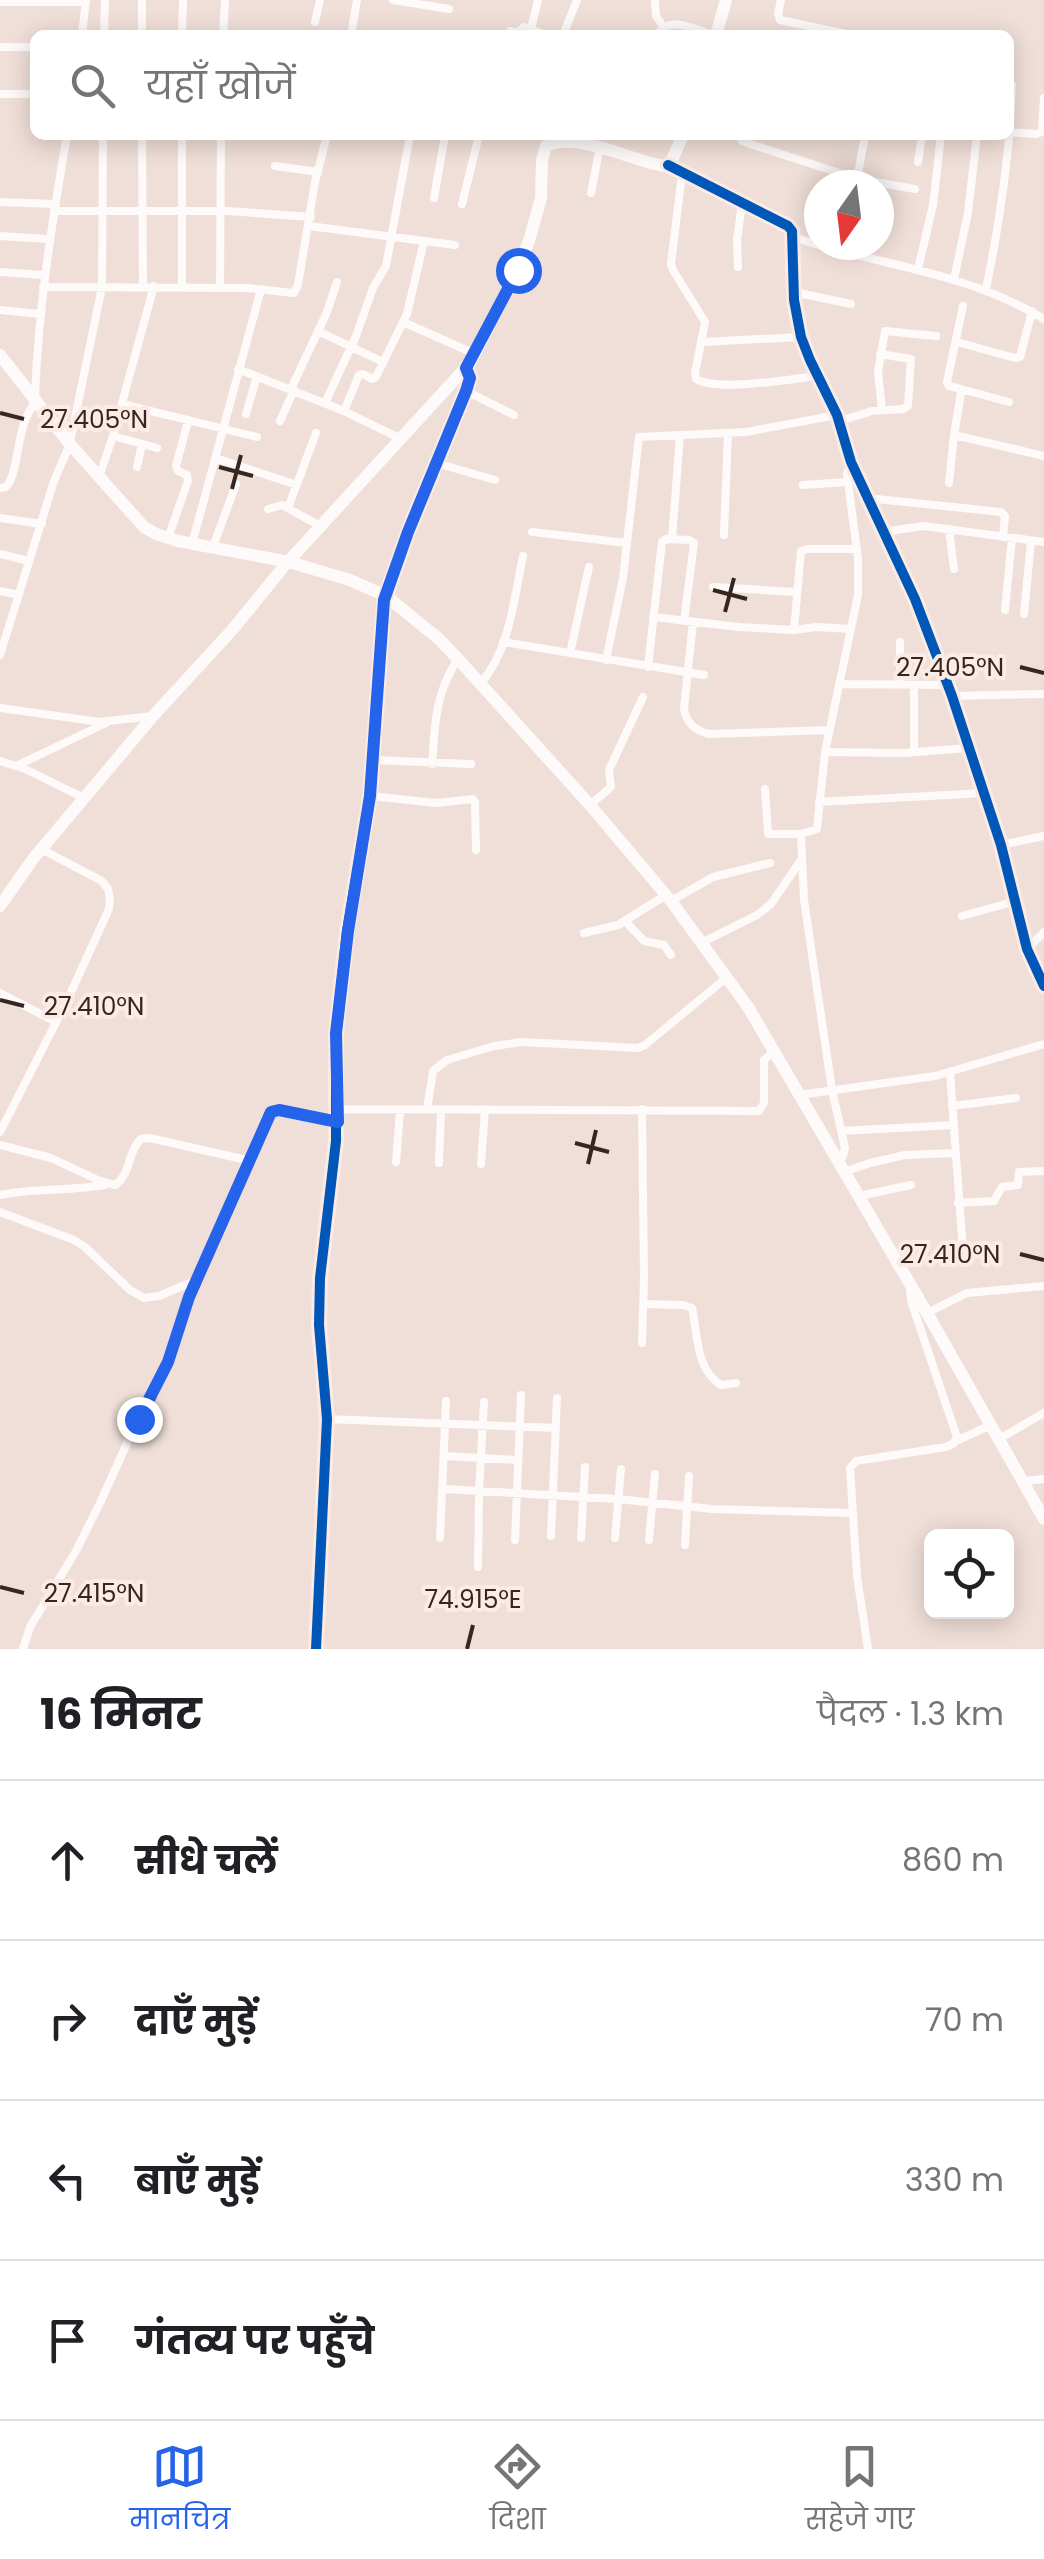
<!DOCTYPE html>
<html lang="hi">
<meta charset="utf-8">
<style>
:root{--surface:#fff;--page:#f6f6f6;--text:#202124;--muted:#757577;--line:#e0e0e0;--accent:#2563eb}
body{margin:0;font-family:Poppins,"Noto Sans Devanagari",sans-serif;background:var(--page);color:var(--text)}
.controls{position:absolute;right:30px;bottom:30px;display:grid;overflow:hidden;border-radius:15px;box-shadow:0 5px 25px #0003}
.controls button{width:90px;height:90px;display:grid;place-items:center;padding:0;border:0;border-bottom:2px solid var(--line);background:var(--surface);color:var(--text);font:50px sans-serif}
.compass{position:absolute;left:804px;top:170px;width:90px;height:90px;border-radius:50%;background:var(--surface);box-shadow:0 5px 25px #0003;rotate:194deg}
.stop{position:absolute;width:30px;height:30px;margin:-22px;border:8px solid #2563eb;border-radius:50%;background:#fff}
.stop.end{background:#2563eb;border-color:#fff;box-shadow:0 2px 10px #0008}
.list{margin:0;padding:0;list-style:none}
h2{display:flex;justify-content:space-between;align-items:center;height:130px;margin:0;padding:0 40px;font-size:42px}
h2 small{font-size:32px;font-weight:400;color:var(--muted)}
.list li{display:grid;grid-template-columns:65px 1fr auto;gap:30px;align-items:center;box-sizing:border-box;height:160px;padding:0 40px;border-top:2px solid var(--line)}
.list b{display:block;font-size:38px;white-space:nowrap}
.list em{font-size:32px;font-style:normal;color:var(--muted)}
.icon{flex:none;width:55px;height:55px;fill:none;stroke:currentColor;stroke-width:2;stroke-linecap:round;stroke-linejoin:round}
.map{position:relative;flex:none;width:1044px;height:1649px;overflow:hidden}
.search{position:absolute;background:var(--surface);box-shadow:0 5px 25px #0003;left:30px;right:30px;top:30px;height:110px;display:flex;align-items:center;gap:25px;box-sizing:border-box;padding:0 35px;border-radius:15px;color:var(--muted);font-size:38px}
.sheet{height:770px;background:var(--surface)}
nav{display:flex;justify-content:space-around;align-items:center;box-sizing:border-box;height:140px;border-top:2px solid var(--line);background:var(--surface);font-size:28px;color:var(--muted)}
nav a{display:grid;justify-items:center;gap:5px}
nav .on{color:var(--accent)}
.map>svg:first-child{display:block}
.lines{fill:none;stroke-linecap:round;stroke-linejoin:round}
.minor{stroke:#fdfaf9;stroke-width:8}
.primary{stroke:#fdfaf9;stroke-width:12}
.cycleway-casing{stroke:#fcebe5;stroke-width:16}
.cycleway{stroke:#0057b8;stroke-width:10}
.route{stroke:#2563eb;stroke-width:12}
.ticks{fill:none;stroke:#352620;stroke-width:4}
.ticks-label{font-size:25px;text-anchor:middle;fill:#352620;stroke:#fcebe5;stroke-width:8;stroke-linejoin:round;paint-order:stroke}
</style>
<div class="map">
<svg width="1044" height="1649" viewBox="0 0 1044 1649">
<rect width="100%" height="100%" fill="#f0dfd8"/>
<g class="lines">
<path class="minor" d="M142,0V35
M393,0L449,9
M655,0L656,16L663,26
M781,0L778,14L780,20L851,35
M0,2H86
M315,22L320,0
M531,29L538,0
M82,35L86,0
M104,35L105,0
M182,35L183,0
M223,35L225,0
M351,35L357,0
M508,35L510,31L518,32L524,27L546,35
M563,35L577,0
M657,35C669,14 695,30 714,35
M0,47H35
M0,94H35
M1009,132L1036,134L1042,132L1044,98
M142,135L143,286
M182,135V286
M739,135L742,141L747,143L858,179L915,189
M918,162L922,135
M668,165L788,226L792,231L794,300L801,337L810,360L837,415L851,462L915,599L952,696L1001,845L1027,949L1044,986
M275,166L318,172
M682,174L671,264L673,270L705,322L695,373L696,379C717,392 790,379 817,376
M856,185L865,135
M591,193L600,147
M434,198L445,135
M0,202L55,204
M462,204L479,135
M54,211H228L311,217
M309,226L455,245
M0,236L49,239
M793,237L819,245
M819,245C899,268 970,275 1044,319
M738,267L737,240L742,203
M918,269L933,205L941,135
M0,272L44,275
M954,279L968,213L977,135
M43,287L248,288L294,293L298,285L315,182L327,135
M220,288L221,135
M986,289C1000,221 1010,154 1012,85
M794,292L851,304
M0,310L40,314
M403,322L475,354
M318,331L383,362
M702,342L801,337
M957,342L1015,358L1020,357L1032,311
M238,369L344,411L401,439
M291,389L327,312L337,282
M961,389L1009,402
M466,391L514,415
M35,398C38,309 52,223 67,135
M325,403L356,336L373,288L386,266L410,135
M122,404L257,437
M882,410L878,372L885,331L936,336
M344,411L359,375L363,374L372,379L376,377L407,314L424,241
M246,414L257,376
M280,421L294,390
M840,421L872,411L903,409L908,406L911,359L880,354
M954,435L1044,456
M113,436L157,448
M70,442L102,287L103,135
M215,458L297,485
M436,463L495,480
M137,467L142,444
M99,477L113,436L154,286
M949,483L954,435L961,393V389L949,386L947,382L963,306
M803,485L848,482
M0,488L6,487C20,471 15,432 32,407
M867,498L1001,512L1005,516L1003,537
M288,508L316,433
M268,509L282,505L322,527
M0,518L42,524
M949,529L954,569
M532,532L627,543
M883,532L923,526L1044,542
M724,535L728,433
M168,538L188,481L187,475L178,471L176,466L188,421
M672,538L680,436
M192,544L261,289
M213,547L236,484
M0,554L29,561
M713,587L797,592
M0,591L19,595
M1005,610L1012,538
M1024,614L1031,541
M653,617L739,627L794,630L816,627L851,629
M693,622L684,708C685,722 696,731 709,734L830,730
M794,630L801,551L807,549H857
M503,642L704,675
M900,642V684
M570,653L589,567
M0,655L54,481L67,451
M606,660L623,578L639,437L746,432L837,415
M648,667L662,542L666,539L689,540L694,543L684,621
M481,683C510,650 514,598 523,556
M839,684L947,685
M952,696L1044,694
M0,708L100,722L153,716
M825,752L903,753L969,748
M914,752V685
M373,760L471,764
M0,761L23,768L84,798
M432,764C435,724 435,693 458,659
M16,766L106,723
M765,789L768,834H801L817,829L825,752L858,595V559L847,474L851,462
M370,796L437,803L473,799L475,802L476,850
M819,802L983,793
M590,805L611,787L609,770L643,697
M801,834L804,900L832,1090L845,1148L843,1156L838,1162
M1001,845L1044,836
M671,901L713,877L770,863
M962,916L1016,901
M625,921L644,941L664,945L671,955
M584,933L618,925L666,895
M701,943L757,915L771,904L801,860
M1027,949L1044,932
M0,993L56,1022
M950,1072L963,1252
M799,1095L935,1076L1044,1044
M952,1106L1016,1098
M337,1109L759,1111L764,1103V1060L774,1051
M427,1109L433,1071L447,1060L494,1046L522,1042L638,1048L645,1045L726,978
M841,1131L953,1125
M0,1132L66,1003L109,909L110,899L108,889L102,881L41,849
M0,1145L51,1158L98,1180L115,1185C131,1175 127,1152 141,1139L150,1138L251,1161
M396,1162L400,1110
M439,1163L441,1110
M481,1164L485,1109
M844,1172L870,1163L905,1155L955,1153
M0,1195C35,1188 70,1191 105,1185
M859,1196L911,1185
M958,1203L994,1201L1002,1187L1018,1185L1019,1172L1044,1171
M0,1212L74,1240L85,1247L130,1290L144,1298L159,1296L197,1280
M643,1304L683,1305L692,1308C698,1334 695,1369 721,1385L736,1383
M927,1313L967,1293L1044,1286
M642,1343L644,1278L642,1109
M327,1419L556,1428
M999,1439L1044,1413
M956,1441L991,1425
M444,1456L518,1460
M1024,1481L1044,1479
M444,1489L618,1499L712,1509L852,1513
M551,1536L557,1398
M440,1538L446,1401
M581,1538L585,1467
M615,1538L621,1469
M515,1540L521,1395
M649,1540L655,1474
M685,1545L689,1476
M478,1567L479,1492L484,1402
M23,1649L30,1627L76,1551L100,1503L128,1441L157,1387L168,1361L189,1297L271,1113L279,1110L338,1122
M316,1649L327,1419L319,1325L320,1278L336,1141V1033L347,931L370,796L384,601L408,532L466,391L470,377L466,368
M868,1649L857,1576L850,1468L856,1461L946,1447L953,1444L957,1437L911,1301L910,1289"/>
<path class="primary" d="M716,35L726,0
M0,355L69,443L144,527L156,534L178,541L289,562L350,580L386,596L439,639L458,659L590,805L671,901L748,1007L927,1313L1044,1519
M0,906L33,859L153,716L233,629L285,565L470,363L518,270L529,241L541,198L542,160L546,146C577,131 632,161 664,166L671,162L683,135"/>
<defs>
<path id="cycleway" d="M668,165L788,226L792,231L794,300L801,337L810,360L837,415L851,462L915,599L952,696L1001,845L1027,949L1044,986
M316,1649L327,1419L319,1325L320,1278L336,1141V1033L347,931L370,796L384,601L408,532L466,391L470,377L466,368"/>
</defs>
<use href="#cycleway" class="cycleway-casing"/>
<use href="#cycleway" class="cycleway"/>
</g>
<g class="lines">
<path class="route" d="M139,1419L168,1362L189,1297L271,1112L279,1110L338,1122L336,1033L348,931L370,796L384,600L408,532L466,391L470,378L466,368L518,270"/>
</g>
<path class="ticks" d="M0,413L24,419M219,467L253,476M232,489L241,455M713,590L747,599M725,612L734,578M1020,667L1044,673M0,1000L24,1006M575,1143L609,1152M588,1164L596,1130M1020,1254L1044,1260M0,1587L24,1593M467,1649L473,1625"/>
<g class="ticks-label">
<text x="94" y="428">27.405°N</text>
<text x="950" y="676">27.405°N</text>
<text x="94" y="1015">27.410°N</text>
<text x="950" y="1263">27.410°N</text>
<text x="94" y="1602">27.415°N</text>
<text x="473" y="1608">74.915°E</text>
</g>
</svg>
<div class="controls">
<button><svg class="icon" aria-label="locate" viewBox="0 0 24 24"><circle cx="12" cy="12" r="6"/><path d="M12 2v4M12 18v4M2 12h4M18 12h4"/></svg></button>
</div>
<svg class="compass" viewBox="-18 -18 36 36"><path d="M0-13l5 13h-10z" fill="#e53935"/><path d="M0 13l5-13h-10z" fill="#757577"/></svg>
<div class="stop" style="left:518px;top:270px"></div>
<div class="stop end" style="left:139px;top:1419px"></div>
<div class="search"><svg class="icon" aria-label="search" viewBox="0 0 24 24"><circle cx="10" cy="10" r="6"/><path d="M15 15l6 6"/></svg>यहाँ खोजें</div>
</div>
<section class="sheet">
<h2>16 मिनट<small>पैदल · 1.3 km</small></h2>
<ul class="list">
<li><svg class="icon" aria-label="ahead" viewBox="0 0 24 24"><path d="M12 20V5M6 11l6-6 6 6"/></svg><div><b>सीधे चलें</b></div><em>860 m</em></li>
<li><svg class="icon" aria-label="right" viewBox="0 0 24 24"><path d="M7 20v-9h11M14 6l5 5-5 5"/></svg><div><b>दाएँ मुड़ें</b></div><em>70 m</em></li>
<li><svg class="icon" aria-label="left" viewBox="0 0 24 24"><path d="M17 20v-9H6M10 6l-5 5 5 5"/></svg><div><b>बाएँ मुड़ें</b></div><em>330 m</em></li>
<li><svg class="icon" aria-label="arrive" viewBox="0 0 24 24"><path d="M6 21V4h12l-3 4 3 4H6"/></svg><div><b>गंतव्य पर पहुँचे</b></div></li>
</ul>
</section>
<nav>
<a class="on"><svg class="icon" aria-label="map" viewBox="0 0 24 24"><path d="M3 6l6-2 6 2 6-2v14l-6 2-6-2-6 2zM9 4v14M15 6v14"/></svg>मानचित्र</a>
<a><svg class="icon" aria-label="directions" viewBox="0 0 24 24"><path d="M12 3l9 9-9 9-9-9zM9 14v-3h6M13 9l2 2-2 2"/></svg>दिशा</a>
<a><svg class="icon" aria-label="saved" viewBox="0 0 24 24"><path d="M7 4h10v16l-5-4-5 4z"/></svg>सहेजे गए</a>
</nav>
